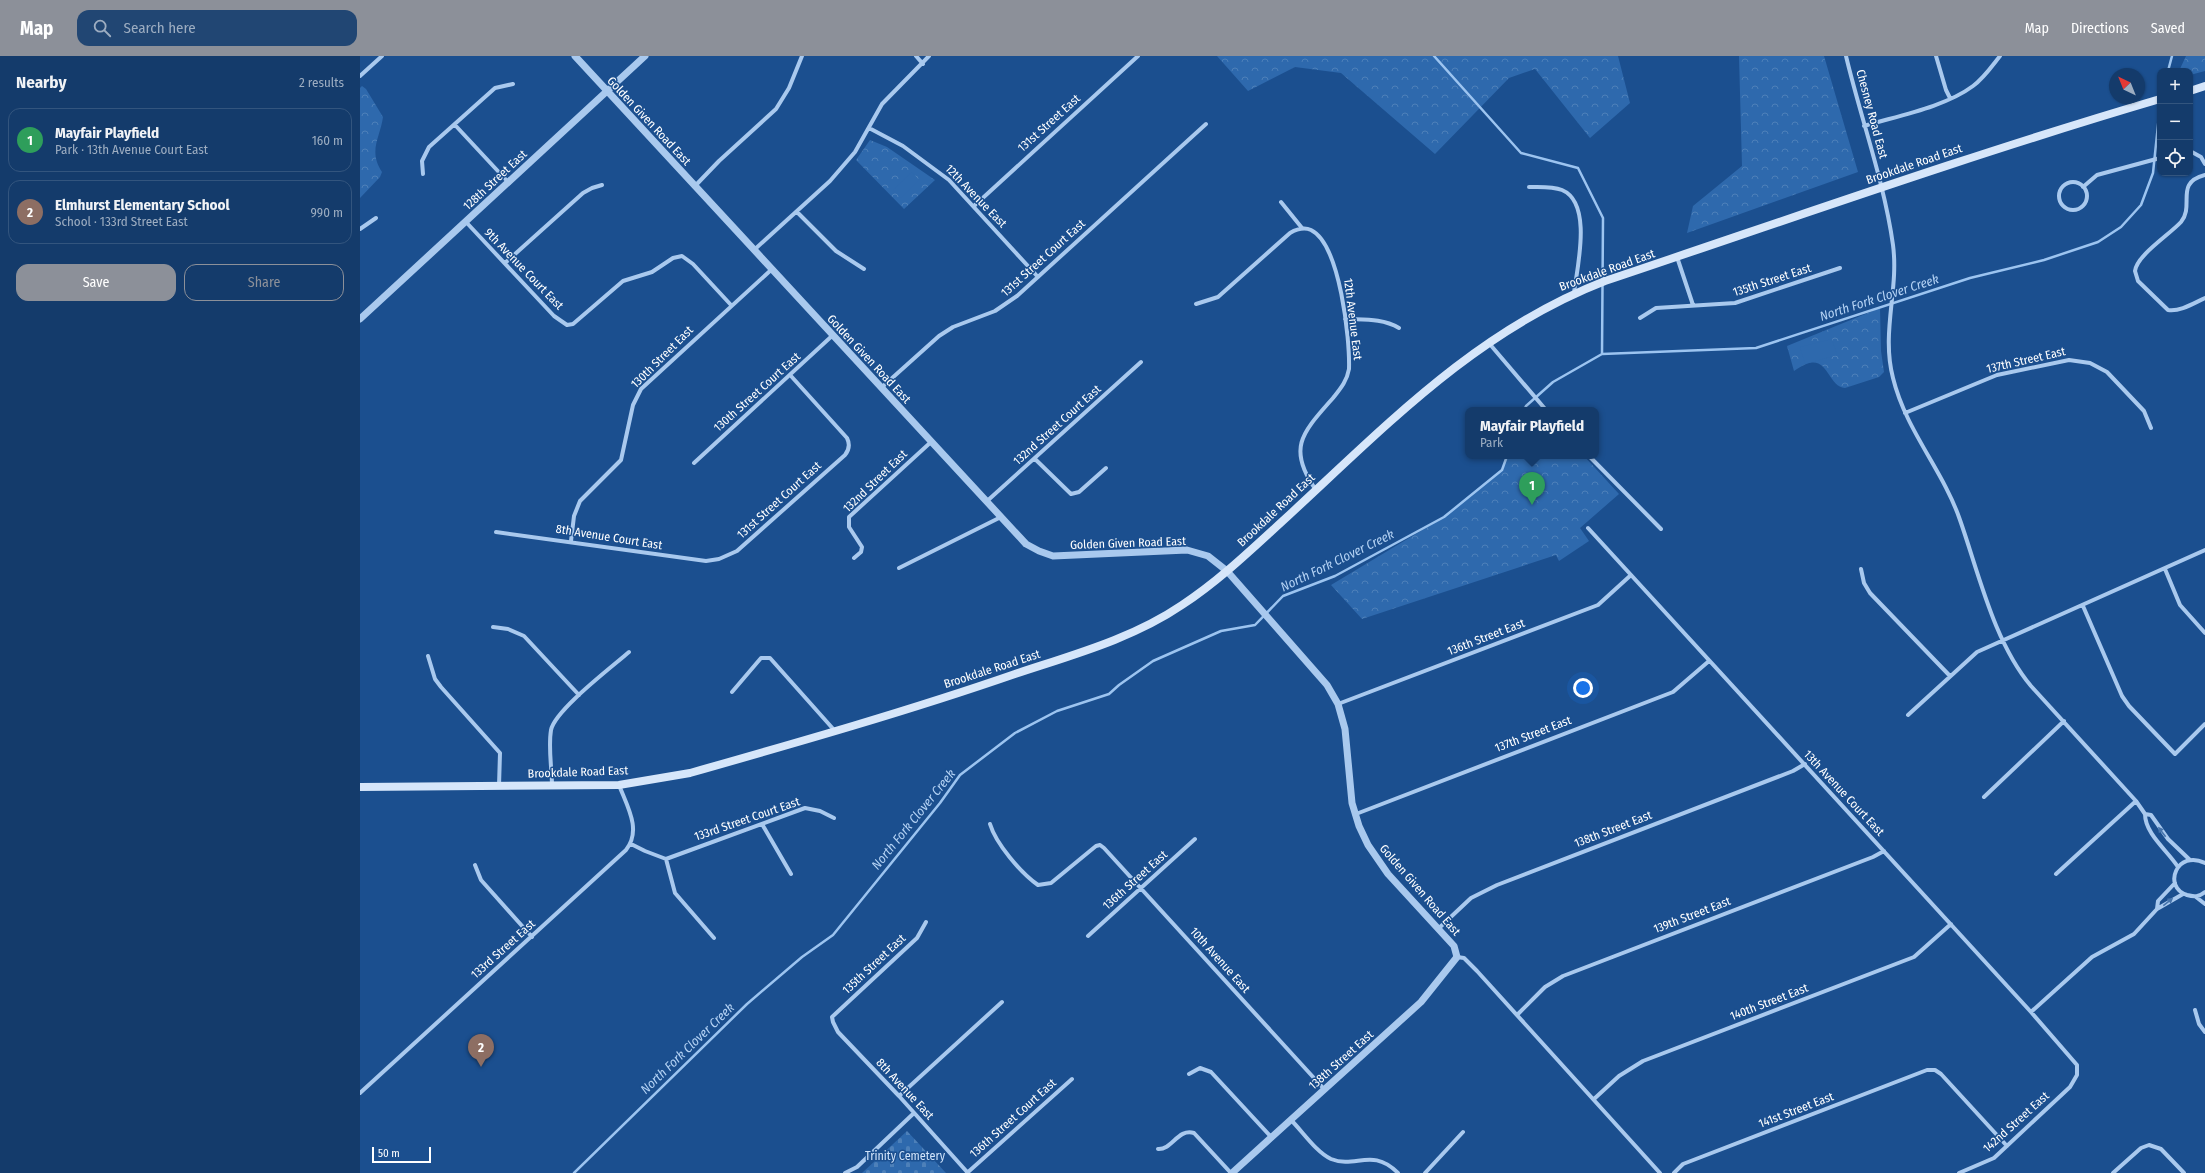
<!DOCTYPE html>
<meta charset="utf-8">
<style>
:root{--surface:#143b6b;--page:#214673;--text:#f1f3f6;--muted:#9dadc1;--line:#33557e;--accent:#8c9099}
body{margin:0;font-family:"Fira Sans Condensed",sans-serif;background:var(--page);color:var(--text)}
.controls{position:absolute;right:12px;top:12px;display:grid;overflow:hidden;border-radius:8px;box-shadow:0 1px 3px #0004}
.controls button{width:36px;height:36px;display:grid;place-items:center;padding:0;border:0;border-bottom:1px solid var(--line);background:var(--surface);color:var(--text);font:20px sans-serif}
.compass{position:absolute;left:1749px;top:12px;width:36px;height:36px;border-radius:50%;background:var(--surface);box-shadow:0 1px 3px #0004;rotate:317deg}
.scale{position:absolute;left:12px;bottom:10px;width:59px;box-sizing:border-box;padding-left:4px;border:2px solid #fff;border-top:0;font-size:11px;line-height:14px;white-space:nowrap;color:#fff;-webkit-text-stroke:3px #1b4f8f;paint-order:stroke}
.you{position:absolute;left:1223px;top:632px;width:14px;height:14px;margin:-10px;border:3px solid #fff;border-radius:50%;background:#1a73e8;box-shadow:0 0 0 6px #1a73e833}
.badge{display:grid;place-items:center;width:26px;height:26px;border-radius:50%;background:var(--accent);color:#fff;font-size:13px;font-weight:700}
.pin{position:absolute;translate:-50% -33px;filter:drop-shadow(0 1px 2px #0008)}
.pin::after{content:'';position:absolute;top:21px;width:14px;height:12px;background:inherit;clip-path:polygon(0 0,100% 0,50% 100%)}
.popup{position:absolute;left:1105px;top:351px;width:134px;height:52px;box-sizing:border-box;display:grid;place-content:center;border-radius:8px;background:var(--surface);filter:drop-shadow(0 1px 3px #0005);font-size:13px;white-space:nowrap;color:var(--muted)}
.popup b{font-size:15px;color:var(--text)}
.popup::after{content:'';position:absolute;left:50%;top:100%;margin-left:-8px;border:8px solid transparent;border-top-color:var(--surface)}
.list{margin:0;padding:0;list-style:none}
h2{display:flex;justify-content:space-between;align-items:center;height:52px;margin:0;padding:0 16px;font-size:17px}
h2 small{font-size:13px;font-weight:400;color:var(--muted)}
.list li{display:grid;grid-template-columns:26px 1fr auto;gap:12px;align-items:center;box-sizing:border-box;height:64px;margin:0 8px 8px;padding:0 8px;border:1px solid var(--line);border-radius:12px}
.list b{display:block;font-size:15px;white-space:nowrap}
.list p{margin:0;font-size:13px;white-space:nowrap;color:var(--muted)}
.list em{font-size:13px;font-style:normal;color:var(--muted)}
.actions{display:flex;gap:8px;padding:12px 16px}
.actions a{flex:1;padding:9px 0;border:1px solid var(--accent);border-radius:12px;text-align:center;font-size:14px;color:var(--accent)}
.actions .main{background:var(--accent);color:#fff}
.icon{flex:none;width:22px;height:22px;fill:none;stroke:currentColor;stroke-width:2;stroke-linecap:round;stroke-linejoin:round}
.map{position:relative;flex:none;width:1845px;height:1117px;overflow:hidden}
header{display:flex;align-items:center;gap:24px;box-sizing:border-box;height:56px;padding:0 20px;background:var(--accent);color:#fff}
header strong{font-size:19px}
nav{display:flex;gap:22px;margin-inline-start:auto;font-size:14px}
.search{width:280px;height:36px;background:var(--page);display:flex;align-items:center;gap:10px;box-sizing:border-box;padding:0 14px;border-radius:12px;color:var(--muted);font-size:15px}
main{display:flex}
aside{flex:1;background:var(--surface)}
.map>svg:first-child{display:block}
.forest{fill:url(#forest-crowns)}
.cemetery{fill:url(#cemetery-stones)}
.pitch{fill:#2e69ad}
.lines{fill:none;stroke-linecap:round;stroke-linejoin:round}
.stream{stroke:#9cc4f0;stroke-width:2.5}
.minor{stroke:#a9c9ee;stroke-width:4}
.tertiary{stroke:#a9c9ee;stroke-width:7}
.secondary{stroke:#d6e6fa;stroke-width:8}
.oneway{fill:#4674ac}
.labels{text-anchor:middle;stroke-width:3;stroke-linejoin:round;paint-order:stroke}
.street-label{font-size:12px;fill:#fff;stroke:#1b4f8f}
.park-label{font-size:12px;fill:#cfe3fa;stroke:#1b4f8f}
.water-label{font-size:13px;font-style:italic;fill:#b5d3f5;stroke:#1b4f8f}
</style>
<header>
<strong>Map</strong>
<div class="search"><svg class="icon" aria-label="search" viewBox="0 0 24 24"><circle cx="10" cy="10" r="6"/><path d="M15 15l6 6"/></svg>Search here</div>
<nav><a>Map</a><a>Directions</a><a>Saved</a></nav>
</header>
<main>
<aside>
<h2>Nearby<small>2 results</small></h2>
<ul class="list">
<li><span class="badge" style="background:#2e9e5b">1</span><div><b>Mayfair Playfield</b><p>Park · 13th Avenue Court East</p></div><em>160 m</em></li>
<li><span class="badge" style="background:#8d6e63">2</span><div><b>Elmhurst Elementary School</b><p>School · 133rd Street East</p></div><em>990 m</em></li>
</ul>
<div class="actions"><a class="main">Save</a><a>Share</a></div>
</aside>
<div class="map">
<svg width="1845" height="1117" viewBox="0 0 1845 1117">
<defs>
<pattern id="forest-crowns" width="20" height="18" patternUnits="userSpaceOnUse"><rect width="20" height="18" fill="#2e69ad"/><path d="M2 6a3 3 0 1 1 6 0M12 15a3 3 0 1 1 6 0" fill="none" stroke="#4d80b9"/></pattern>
<pattern id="cemetery-stones" width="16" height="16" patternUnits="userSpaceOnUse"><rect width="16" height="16" fill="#2e69ad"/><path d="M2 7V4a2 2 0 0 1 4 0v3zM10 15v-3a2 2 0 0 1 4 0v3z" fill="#4d80b9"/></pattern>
</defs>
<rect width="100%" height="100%" fill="#1b4f8f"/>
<path class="forest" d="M857,0H1258L1270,47L1230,82L1175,13L1149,22L1075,98L981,17L935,11L888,35Z
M1379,0H1464L1498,116L1327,177L1333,150L1382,110Z
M1826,0H1845V15L1830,19V15H1819Z
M2,30L6,33L23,61C20,82 8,95 22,116L20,121L0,142V32Z
M510,84L527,91L575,124L544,153L496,104Z
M1520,252L1521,295L1524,316L1519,321L1485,332C1465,330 1469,289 1434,315L1427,290Z
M1147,400H1224L1259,438L1220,472L1229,485L1199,505L1196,499L1002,563L971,529L1084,461L1142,414Z"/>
<path class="cemetery" d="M547,1075L586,1117H502Z"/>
<path class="pitch" d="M552,116L559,124L541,142L533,134Z
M1472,283L1477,299L1445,308L1440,291Z"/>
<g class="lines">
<path class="stream" d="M1074,0L1161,97L1218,112L1243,162L1242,298
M1808,15L1812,0
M1164,354L1166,350L1193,326L1242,298L1396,292L1610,222L1684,204L1738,186L1761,171L1781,149L1793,117L1800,50
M214,1117L387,948L442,901L473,879L580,747L600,719L655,677L697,655L749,638L759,629L793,605L861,575L895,569L923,540L975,520L1084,461L1142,414L1147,400"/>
<path class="minor" d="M556,0L563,8
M1486,0C1501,63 1524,125 1533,189C1539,234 1521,276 1533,322C1546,375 1583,414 1600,464C1619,518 1634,586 1671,630L1776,745L1785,758
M1576,0L1586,34L1590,42
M0,20L22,0
M95,69L149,127
M1504,70C1537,60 1585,51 1613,30C1624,22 1632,10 1640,0
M509,72L543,90L589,124L678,221
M1830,95L1841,101L1845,108
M63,118L62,105L69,91L135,32L153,28
M1845,119C1814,127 1835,149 1821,166C1809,179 1777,199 1775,215L1778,225L1808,254C1820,256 1834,247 1845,242
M1699 140a14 14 0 1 1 28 0a14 14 0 1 1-28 0Z
M335,130L359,105L416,53L429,32L442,0
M1169,131C1179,131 1192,130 1202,134C1233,147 1217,212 1214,237
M1723,131L1737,119L1800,102
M921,146L942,172
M614,150L778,0
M437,156L476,195L504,213
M106,166L194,260L207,269L213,268L263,225L292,216L313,202L322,200L333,208L371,249
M0,173L16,162
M394,194L470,125L495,96L522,48L569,0
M1317,201L1333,249
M145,207L223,137L232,132L242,129
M836,248L858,241L930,177C937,173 944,171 951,174C980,188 990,283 989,313C987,325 980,333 973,342C943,376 926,392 956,434
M1280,262L1296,252L1375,247L1480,212
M985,263C1003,264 1022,262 1039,272
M1128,286L1186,354
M521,332L579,280L593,271L635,255L657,240L846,68
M1545,357L1637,319L1709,304L1730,307L1747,316L1784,355L1791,372
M1229,400L1301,473
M675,403L711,438L719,436L746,412
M334,407L473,279
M626,446L781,306
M1228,472L1671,956L1717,1009V1019L1710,1031L1634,1102L1599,1117
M136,476L346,505L359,503L377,495L485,399C489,394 490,388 487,382L431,320
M211,485L214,460L220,445L261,404L273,349L281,333L411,214
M494,502L501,496L502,491L489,471V461L571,386
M539,512L641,461
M1501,513L1504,527L1510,537L1590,620
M1805,513L1820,549L1845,577
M1723,550L1762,640L1769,650L1815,698L1845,668
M133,571L148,573L164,580L219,639
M68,600L75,623L81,631L140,697L139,730
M372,636L401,602H410L475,675
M978,648L1238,549L1271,519
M1548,659L1617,596L1845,494
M192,730C192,712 188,692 191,674C195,654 252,611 269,596
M1624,741L1704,665
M996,758L1313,636L1349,605
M402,768L431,818
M630,768C636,788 661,817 678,829L691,827L736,790L740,789L744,792L964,1033
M271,788L285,795L306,803
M306,803L445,752L460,755L474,762
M306,803L315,837L354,882
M1845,807C1817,793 1802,831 1827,839C1834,841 1839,841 1845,836
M115,809L121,824L172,881
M1818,811C1808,795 1785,778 1785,758L1791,759L1808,783L1830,804
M1696,818L1776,745
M1815,827L1798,845L1797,853L1823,838
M1836,841L1845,848
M566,866L557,882L472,961L473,966L478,976L539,1040L608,1117
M1078,873L1111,842L1137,829L1433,715L1445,708
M728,880L835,783
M1097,901L1104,902L1117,915L1300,1117
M1835,954L1839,968L1845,976
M1671,956L1732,901L1774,878L1797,853
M1157,959L1185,931L1203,920L1513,801L1524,795
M829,1018L840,1012L851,1016L912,1082
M0,1037L266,794C282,774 267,750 259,729
M539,1040L642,946
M1234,1043L1259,1020L1283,1005L1554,901L1591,868
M931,1064C943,1076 956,1096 971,1103C996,1113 1012,1091 1038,1117
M798,1093C812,1094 818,1072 834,1077L871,1117
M485,1117L497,1111L554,1057
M607,1117L712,1023
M1065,1117L1103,1076
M1314,1117L1323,1108L1567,1014H1575L1581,1018L1647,1090
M1753,1117L1781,1092L1789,1089L1801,1093L1824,1117"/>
<path class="tertiary" d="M215,0L666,488L679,495L693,500L827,494L848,500L867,515L967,629L978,648L985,673L992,747L999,770L1008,789L1028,818L1094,890L1097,901L1061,946L872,1117
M0,263L285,0"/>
<path class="secondary" d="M1830,35L1845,30
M0,731L259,729L330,717C439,686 548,655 655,618C712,599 772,583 822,549C860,524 893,492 927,461C1027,369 1116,275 1245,225C1430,163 1613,98 1800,43"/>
</g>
<defs><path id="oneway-solid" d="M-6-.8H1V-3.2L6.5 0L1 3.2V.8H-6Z"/></defs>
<g class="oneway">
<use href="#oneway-solid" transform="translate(1802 776) rotate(-127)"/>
<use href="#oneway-solid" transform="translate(1808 846) rotate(-38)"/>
</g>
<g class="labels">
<g class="street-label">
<text transform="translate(1512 58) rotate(75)" y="4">Chesney Road East</text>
<text transform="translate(289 65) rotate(47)" y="4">Golden Given Road East</text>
<text transform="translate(689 67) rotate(-42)" y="4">131st Street East</text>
<text transform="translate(1554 108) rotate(-19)" y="4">Brookdale Road East</text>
<text transform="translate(135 124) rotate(-43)" y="4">128th Street East</text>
<text transform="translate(616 140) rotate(46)" y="4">12th Avenue East</text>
<text transform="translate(683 202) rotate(-42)" y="4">131st Street Court East</text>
<text transform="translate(164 213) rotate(46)" y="4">9th Avenue Court East</text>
<text transform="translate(1247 214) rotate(-20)" y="4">Brookdale Road East</text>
<text transform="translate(1412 224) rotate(-18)" y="4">135th Street East</text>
<text transform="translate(993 263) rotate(83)" y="4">12th Avenue East</text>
<text transform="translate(302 301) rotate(-45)" y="4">130th Street East</text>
<text transform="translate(509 303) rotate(47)" y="4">Golden Given Road East</text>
<text transform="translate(1666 304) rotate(-13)" y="4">137th Street East</text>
<text transform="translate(397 336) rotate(-42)" y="4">130th Street Court East</text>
<text transform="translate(697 369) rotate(-42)" y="4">132nd Street Court East</text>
<text transform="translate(515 425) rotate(-44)" y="4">132nd Street East</text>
<text transform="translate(419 444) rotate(-42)" y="4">131st Street Court East</text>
<text transform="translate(916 454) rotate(-43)" y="4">Brookdale Road East</text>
<text transform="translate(249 481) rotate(9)" y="4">8th Avenue Court East</text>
<text transform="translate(768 487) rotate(-2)" y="4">Golden Given Road East</text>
<text transform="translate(1126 581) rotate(-21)" y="4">136th Street East</text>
<text transform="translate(632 613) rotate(-18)" y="4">Brookdale Road East</text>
<text transform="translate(1173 678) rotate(-21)" y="4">137th Street East</text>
<text transform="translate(218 716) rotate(-2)" y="4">Brookdale Road East</text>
<text transform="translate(1484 737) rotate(47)" y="4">13th Avenue Court East</text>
<text transform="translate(387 763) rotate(-19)" y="4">133rd Street Court East</text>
<text transform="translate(1253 773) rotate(-21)" y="4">138th Street East</text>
<text transform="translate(775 824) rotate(-42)" y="4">136th Street East</text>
<text transform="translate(1060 834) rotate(49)" y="4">Golden Given Road East</text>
<text transform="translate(1332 859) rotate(-21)" y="4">139th Street East</text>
<text transform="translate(143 893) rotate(-42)" y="4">133rd Street East</text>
<text transform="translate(860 904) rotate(48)" y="4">10th Avenue East</text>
<text transform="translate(514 908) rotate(-43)" y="4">135th Street East</text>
<text transform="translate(1409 946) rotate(-21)" y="4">140th Street East</text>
<text transform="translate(981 1004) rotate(-42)" y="4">138th Street East</text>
<text transform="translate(545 1033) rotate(47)" y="4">8th Avenue East</text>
<text transform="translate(1436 1054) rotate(-21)" y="4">141st Street East</text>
<text transform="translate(653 1062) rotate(-42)" y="4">136th Street Court East</text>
<text transform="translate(1656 1066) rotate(-42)" y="4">142nd Street East</text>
</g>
<g class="park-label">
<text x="545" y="1104">Trinity Cemetery</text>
</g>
<g class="water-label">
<text transform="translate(1519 241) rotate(-18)" y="5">North Fork Clover Creek</text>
<text transform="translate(977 504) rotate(-26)" y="5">North Fork Clover Creek</text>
<text transform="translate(553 763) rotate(-51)" y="5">North Fork Clover Creek</text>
<text transform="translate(327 992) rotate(-44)" y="5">North Fork Clover Creek</text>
</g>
</g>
</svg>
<div class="controls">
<button>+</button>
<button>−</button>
<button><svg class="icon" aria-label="locate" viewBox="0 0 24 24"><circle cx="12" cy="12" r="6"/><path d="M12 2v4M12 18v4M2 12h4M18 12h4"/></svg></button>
</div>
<svg class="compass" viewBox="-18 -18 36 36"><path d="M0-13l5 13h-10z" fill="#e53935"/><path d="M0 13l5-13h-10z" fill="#9dadc1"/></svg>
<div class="scale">50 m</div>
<div class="you"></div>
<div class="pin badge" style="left:1172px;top:449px;background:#2e9e5b">1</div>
<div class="popup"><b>Mayfair Playfield</b>Park</div>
<div class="pin badge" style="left:121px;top:1011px;background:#8d6e63">2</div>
</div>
</main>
